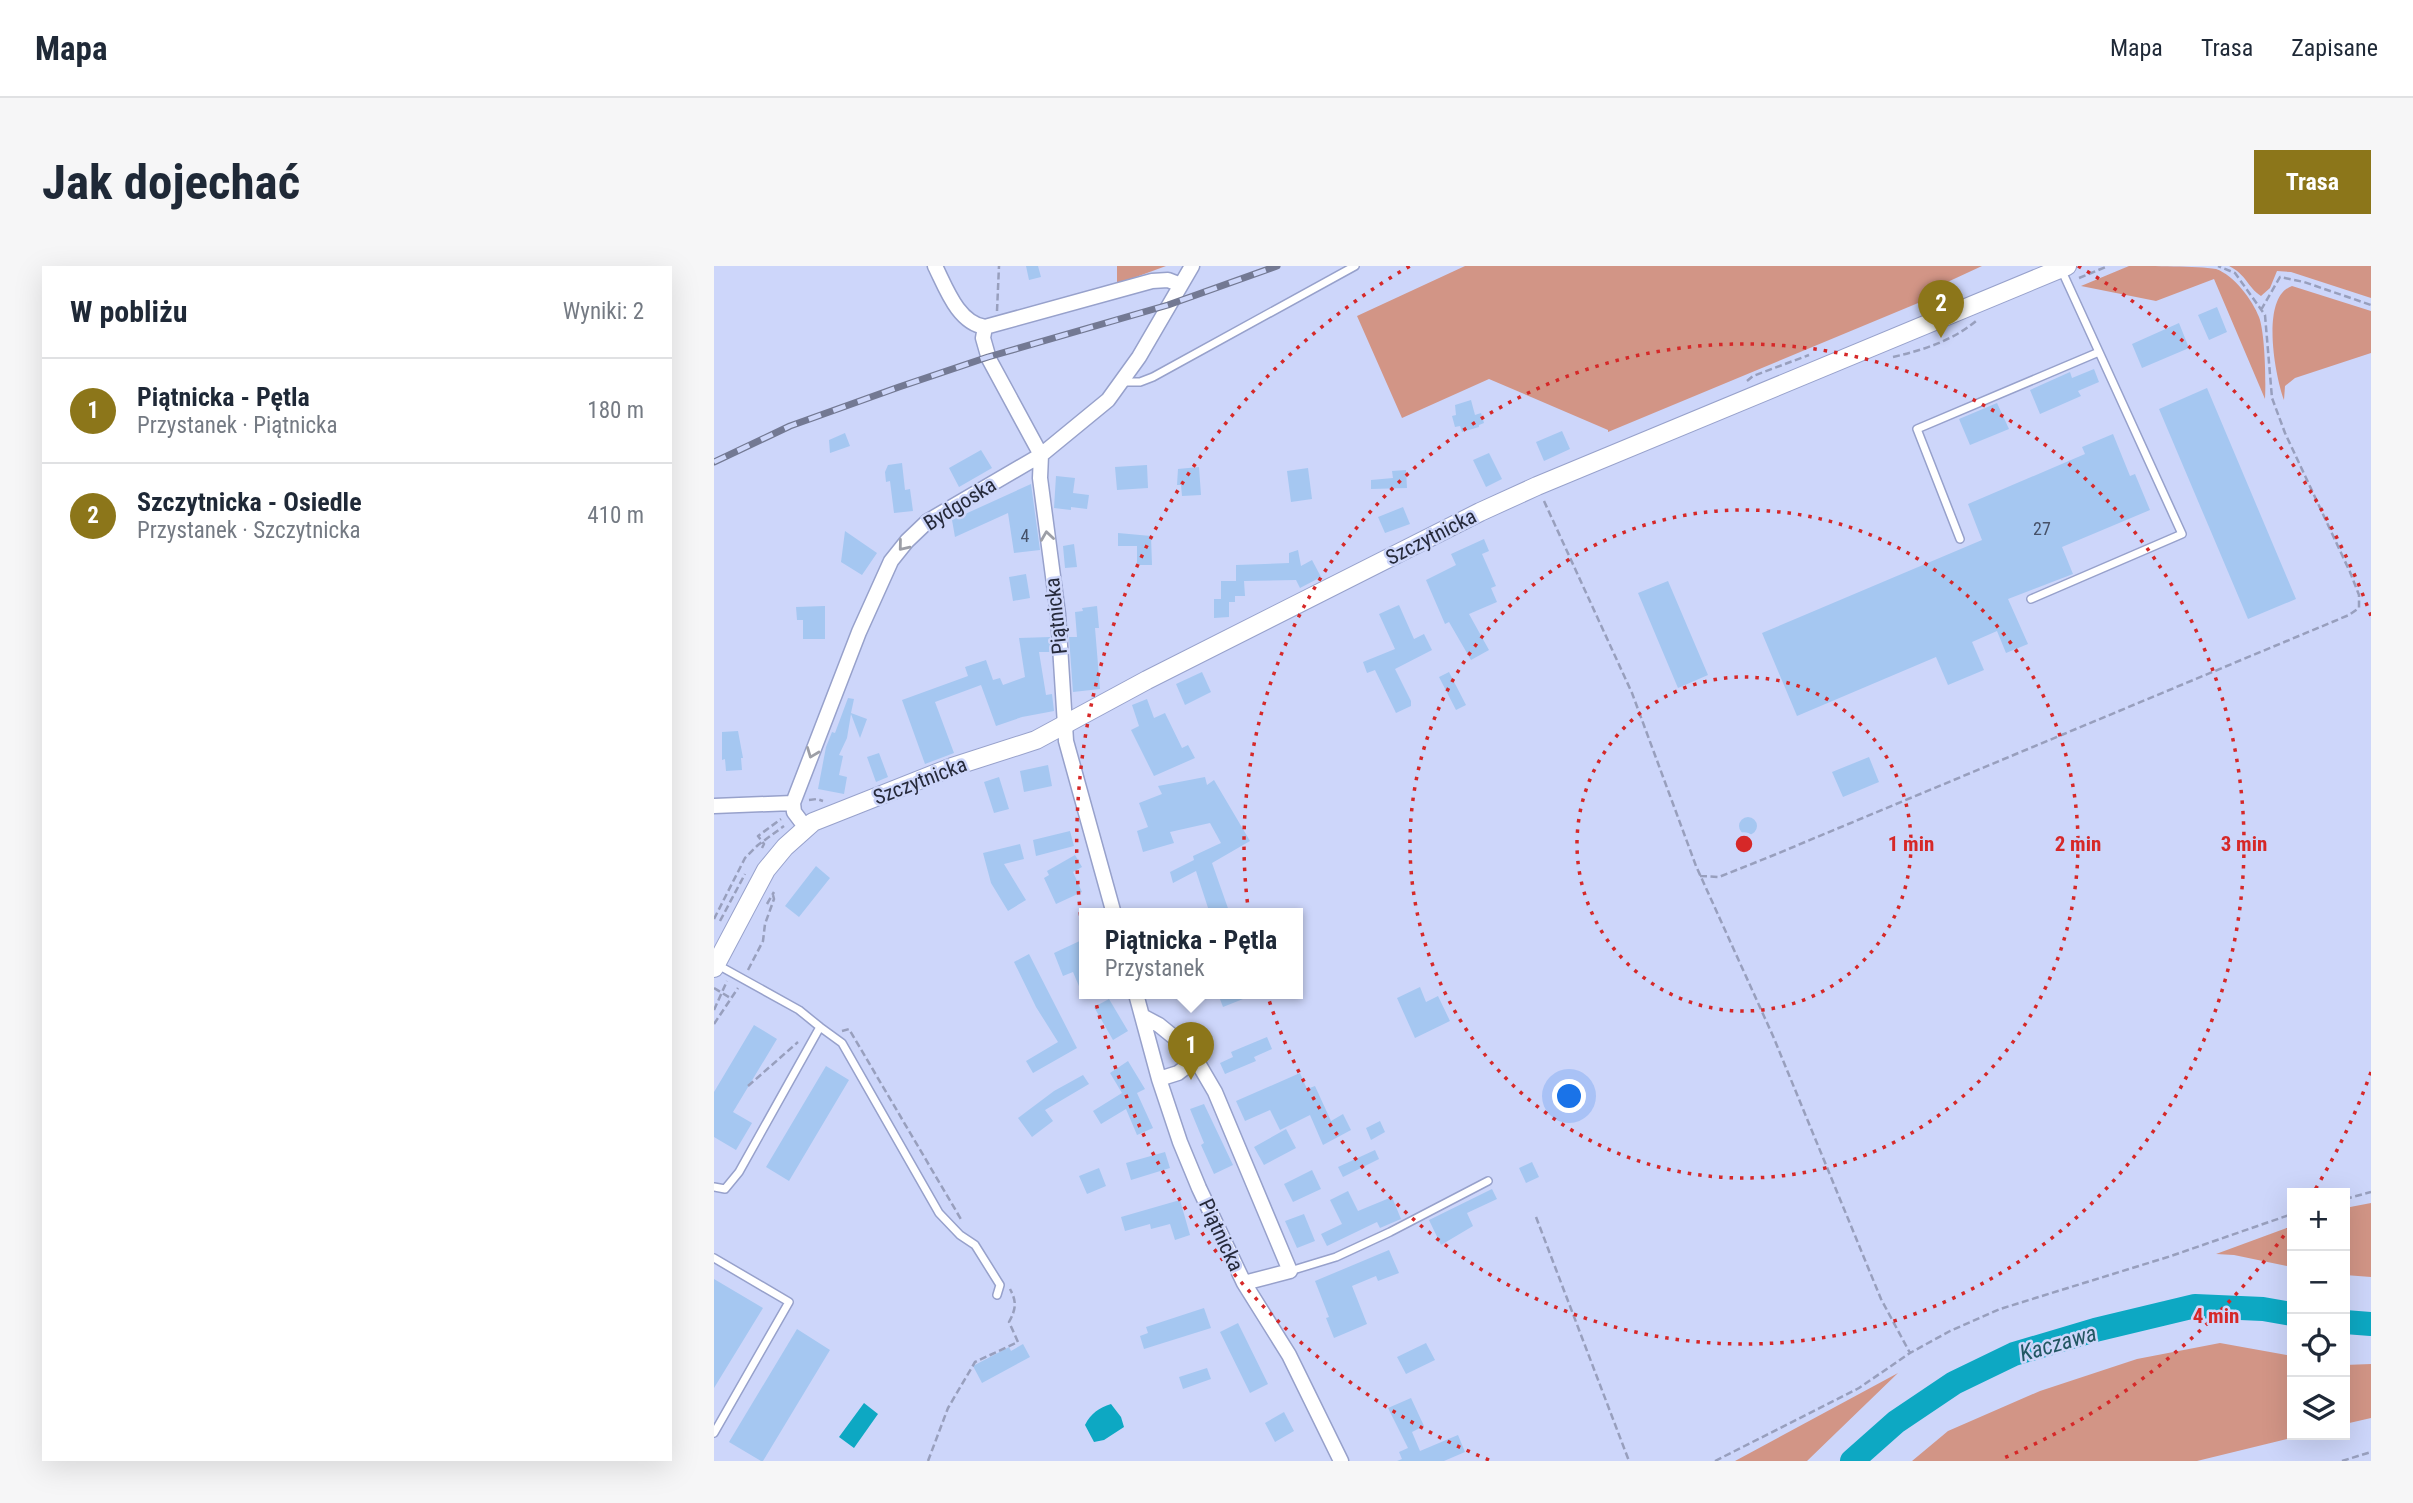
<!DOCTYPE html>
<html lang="pl">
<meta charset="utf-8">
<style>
:root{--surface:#fff;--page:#f6f6f7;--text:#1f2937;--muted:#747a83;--line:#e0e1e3;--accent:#8c761a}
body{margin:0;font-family:"Roboto Condensed",sans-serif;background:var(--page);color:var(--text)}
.controls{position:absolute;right:21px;bottom:21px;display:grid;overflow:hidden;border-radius:0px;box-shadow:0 7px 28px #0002}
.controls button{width:63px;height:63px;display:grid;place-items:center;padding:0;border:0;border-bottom:2px solid var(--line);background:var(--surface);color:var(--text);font:35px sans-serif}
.you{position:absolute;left:856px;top:831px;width:24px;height:24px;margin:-18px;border:5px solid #fff;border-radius:50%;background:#1a73e8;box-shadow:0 0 0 10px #1a73e833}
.badge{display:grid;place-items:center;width:46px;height:46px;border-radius:50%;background:var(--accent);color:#fff;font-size:23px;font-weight:700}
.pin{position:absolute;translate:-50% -58px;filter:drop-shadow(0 2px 4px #0008)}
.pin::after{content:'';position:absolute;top:37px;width:24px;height:21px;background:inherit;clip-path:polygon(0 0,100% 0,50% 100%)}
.popup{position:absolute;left:365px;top:642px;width:224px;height:91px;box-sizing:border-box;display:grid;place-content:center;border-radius:0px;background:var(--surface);filter:drop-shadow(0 2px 5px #0005);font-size:23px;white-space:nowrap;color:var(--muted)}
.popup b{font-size:26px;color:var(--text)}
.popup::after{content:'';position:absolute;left:50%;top:100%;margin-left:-14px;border:14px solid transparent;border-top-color:var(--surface)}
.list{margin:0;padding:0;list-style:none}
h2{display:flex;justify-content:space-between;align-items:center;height:91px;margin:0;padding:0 28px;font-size:30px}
h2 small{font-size:23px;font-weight:400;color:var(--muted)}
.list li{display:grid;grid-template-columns:46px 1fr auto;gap:21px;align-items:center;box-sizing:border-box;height:105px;padding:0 28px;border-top:2px solid var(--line)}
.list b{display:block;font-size:26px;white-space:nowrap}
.list p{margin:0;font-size:23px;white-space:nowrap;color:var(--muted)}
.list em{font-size:23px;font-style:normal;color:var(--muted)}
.icon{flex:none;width:38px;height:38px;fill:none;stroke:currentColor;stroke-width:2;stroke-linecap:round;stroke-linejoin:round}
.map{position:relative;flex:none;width:1657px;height:1195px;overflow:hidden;border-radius:0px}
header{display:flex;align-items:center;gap:42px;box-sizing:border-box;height:98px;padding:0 35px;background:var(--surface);border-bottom:2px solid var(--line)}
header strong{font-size:33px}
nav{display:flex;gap:38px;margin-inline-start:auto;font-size:24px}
.intro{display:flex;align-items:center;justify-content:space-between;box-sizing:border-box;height:168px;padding:0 42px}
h1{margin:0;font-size:49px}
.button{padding:18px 32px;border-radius:0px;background:var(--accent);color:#fff;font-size:24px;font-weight:700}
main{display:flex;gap:42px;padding:0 42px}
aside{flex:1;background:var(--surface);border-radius:0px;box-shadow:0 7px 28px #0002}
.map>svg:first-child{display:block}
.green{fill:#d29586}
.water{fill:#0da8c3}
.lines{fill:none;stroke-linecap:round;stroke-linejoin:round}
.river{stroke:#0da8c3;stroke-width:24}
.building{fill:#a5c7f1}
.service-casing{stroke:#97a1cb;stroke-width:10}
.minor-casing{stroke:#97a1cb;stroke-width:17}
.tertiary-casing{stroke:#97a1cb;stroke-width:20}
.path{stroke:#989fbd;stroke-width:2.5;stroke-dasharray:7 3.5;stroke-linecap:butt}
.service{stroke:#fff;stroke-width:7}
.minor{stroke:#fff;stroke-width:14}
.tertiary{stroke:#fff;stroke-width:18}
.rail-casing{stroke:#737993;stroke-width:7}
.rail{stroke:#cdd6fa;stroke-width:4.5;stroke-dasharray:13;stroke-linecap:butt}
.oneway{stroke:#9d9fa7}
.ring{fill:none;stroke:#d62828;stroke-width:3.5;stroke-dasharray:3.5 7}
.labels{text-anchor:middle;stroke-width:5;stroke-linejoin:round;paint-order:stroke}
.number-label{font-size:18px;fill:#465168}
.street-label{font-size:21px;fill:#262a3b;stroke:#cdd6fa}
.water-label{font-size:23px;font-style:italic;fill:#225763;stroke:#cdd6fa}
.centre{fill:#d62828;stroke:#cdd6fa;stroke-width:3.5}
.ring-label{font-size:21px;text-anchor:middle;font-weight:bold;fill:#d62828;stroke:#cdd6fa;stroke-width:5;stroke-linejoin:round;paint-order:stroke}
</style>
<header>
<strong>Mapa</strong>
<nav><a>Mapa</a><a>Trasa</a><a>Zapisane</a></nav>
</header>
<div class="intro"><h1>Jak dojechać</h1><a class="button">Trasa</a></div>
<main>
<aside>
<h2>W pobliżu<small>Wyniki: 2</small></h2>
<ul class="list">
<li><span class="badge">1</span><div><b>Piątnicka - Pętla</b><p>Przystanek · Piątnicka</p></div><em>180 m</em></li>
<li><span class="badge">2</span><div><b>Szczytnicka - Osiedle</b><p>Przystanek · Szczytnicka</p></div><em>410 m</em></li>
</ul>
</aside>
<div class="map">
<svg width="1657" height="1195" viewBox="0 0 1657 1195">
<rect width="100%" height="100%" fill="#cdd6fa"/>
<path class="green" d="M403,0H452L403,18Z
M751,0H1268L1227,19L1221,30L894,166V164L775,113L688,152L643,50Z
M1415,0C1437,0 1483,0 1502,3C1520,9 1539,35 1545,51C1551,67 1552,115 1551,133L1500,13L1442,35L1367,20Z
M1515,0H1657V32L1577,6L1563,5L1556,22L1547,30C1533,21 1533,9 1515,0Z
M1578,20L1657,45V87L1581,112L1571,120L1570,134C1561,109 1546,31 1578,20Z
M1657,937V1011L1631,1009V942Z
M1578,960V1001L1520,989L1502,988Z
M1506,1077L1578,1090V1169H1589L1483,1195H1198L1234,1165L1326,1125L1423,1093Z
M1657,1098V1152L1631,1158V1099Z
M1184,1107L1093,1195H1021Z"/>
<path class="water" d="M150,1137L164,1148L140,1182L125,1171Z
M397,1138L407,1151L410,1161L390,1174L380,1176L371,1159C377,1147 385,1142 397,1138Z"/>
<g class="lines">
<path class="river" d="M1631,1056L1657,1058
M1138,1195L1182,1156L1240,1117L1300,1088L1381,1064L1481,1040L1549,1043L1578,1048"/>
</g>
<path class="building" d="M312,0H324L327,11L315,14Z
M1503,41L1513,66L1495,74L1484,49Z
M1465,57L1475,82L1428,102L1418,78Z
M1380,103L1385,116L1364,125L1367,130L1326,148L1316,124L1356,106L1358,112Z
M1493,122L1582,333L1534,353L1445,143Z
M757,134L761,149L767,147L770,157L765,159V161L748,166L746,160L741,161L738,150L742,149L741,139Z
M1283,137L1295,163L1256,179L1245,153Z
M848,165L856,183L830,195L822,176Z
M131,167L136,180L116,187L115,174Z
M1399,168L1416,210L1421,208L1436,244L1348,281L1359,308L1294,333L1314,378L1292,387L1283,365L1258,376L1270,404L1234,419L1222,391L1083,450L1048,367L1268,274L1254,238L1371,188L1368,181Z
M267,184L278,202L245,221L235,202Z
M775,187L788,213L772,221L759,194Z
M188,197L191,224L196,223L199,245L180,247L176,215L172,216L171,206L174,199Z
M433,199L434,222L403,224L401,201Z
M485,201L487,229L468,230L467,219H463L464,203Z
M594,202L598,233L577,236L573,205Z
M692,204L693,222L657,223V214L679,212L678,205Z
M342,210L361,212L359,227L375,229L373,243L357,241V244L340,242Z
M317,218L326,284L300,287L294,247L241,271L238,254Z
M689,241L696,258L671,267L664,251Z
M131,265L163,287L148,309L127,296Z
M404,267L437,270L438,299H423V280H404Z
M770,273L775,285L768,288L782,320L777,322L783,336L755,348L775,384L757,394L735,356L731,358L712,314L742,299L737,288Z
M360,278L363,301L351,302L349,280Z
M584,284L587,300L598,294L607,311L586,322L582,314L530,315L531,330H521V336H515V351L500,352V333H507V315H522V299L575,297V287Z
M312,308L316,332L299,335L295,311Z
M954,315L994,409L964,422L924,327Z
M685,339L700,373L710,368L718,384L681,403L697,435V440L682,447L661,404L653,407L649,396L681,383L665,348Z
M111,340V373H89V354H83L82,341Z
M383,340L385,362H381L386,423L359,426L355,371H363L361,346L369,345L368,342Z
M336,371L337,386H325L332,429L338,428L340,445L308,451L282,460L267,419L221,436L240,487L211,498L188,434L254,410L251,401L272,394L279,414L286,412L289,419L311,411L305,372Z
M488,406L497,426L471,439L462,418Z
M735,406L752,439L742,444L725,411Z
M134,432L140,433L137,447L153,453L146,472L137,448L133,472L125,489L129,490L125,509L133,511L130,528L104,523L112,481L118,466L121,467Z
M433,433L440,452L451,447L468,482L474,479L481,492L440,510L417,464L425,460L418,439Z
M24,465L29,492H27L28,504L12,505L11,493L8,494V466Z
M165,487L174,511L162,516L153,491Z
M1155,491L1165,516L1129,531L1118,506Z
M334,499L338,520L310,526L306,505Z
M285,511L295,543L280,547L270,516Z
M491,511L493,519L500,514L536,575L498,597L516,648H496L482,605L459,617L456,606L480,594L479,590L507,577L496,557L456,566L460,577L429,586L423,565L434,561L425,537L448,528L444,520Z
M1025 560a9 9 0 1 1 18 0a9 9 0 1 1-18 0Z
M356,565L360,580L322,590L319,574Z
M306,578L310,593L290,598L312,634L294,645L277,617L269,587Z
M361,589L368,601L359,606L368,626L342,638L330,612L335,609L333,605Z
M102,600L116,612L85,651L71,640Z
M370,673V732L359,706L349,710L340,687Z
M315,688L363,782L319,807L312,795L344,776L322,741L300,696Z
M706,721L712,736L724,730L736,755L701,772L683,732Z
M504,728H539V729L509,741Z
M395,733L414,765L399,774L380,741Z
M40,759L63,773L19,846L38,857L22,884L0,871V826Z
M553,771L558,783L540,791L542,795L511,808L506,797L519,791L517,786Z
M414,795L431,823L423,827L439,862L423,869L412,843L387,858L379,845L408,827L396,807Z
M112,800L135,814L75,915L52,901Z
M586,807L593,823L601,820L617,855L629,848L637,864L609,879L596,849L566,864L556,844L531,855L522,835Z
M369,809L375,818L331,844L339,855L318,871L304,852L340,825Z
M490,838L519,899L500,908L487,879L490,877L476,843Z
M666,855L671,866L657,874L652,862Z
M572,863L582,882L550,899L540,881Z
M661,884L665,893L629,911L624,901Z
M451,886L456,902L417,914L412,897Z
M818,896L825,911L812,917L805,902Z
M385,902L392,920L373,928L365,910Z
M598,904L607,923L579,936L570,918Z
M778,923L783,933L753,947L759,960L727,979L715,954Z
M634,925L644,945L678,931L687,953L666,962L663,956L613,980L607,968L628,958L616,934Z
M466,934L476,969L461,974L456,958L437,963L436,958L411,965L407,951Z
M590,948L601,975L583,982L571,955Z
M675,984L685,1007L664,1015L662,1010L638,1020L653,1058L620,1072L612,1052L615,1051L601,1015Z
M0,1013L49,1042L0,1122Z
M490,1042L497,1062L430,1083L426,1070L434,1067L432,1061Z
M524,1057L554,1118L536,1127L506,1066Z
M83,1063L116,1084L49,1195H47L15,1176Z
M712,1077L721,1094L692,1108L683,1091Z
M309,1078L316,1091L268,1117L259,1100L295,1081L297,1085Z
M493,1102L497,1113L469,1123L465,1111Z
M697,1132L710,1160L698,1166L706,1185L744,1169L751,1186L730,1195H683L688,1193L685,1186L694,1182L674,1142Z
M570,1146L580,1165L561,1176L551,1157Z"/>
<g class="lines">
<defs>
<path id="service" d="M409,116H426L439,111L641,0
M1246,273L1203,163L1385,86L1347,3
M1317,333L1468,268L1385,86
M106,761L128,777L225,947L246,969L261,979L286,1019L283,1029
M0,921L11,923L25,906L106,761L85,744L2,698
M0,992L75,1036L0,1167
M576,1005L622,991L676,966L774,915"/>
<path id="minor" d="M221,0C232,22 244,57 271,61L438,15L454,14L467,19
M271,61L269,72L275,93L327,189L326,212L344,348L352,475L400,648
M0,540L79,537
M92,562L80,546L79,537L145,366L177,295L193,275L214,255L327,189L394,134L425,91L478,0
M422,728L445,813L466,876L485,922L530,1017L575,1089L627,1195
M428,750L445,759L477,785L501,826L576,1005L530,1017
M445,813L464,807L481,794"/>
<path id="tertiary" d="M0,702L52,604L71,581L99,556L238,501L322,474L433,414L766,246L823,220L1353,0"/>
</defs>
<use href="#service" class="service-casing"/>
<use href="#minor" class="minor-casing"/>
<use href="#tertiary" class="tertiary-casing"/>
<path class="path" d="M1365,12L1394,0
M1547,44L1566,11L1590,16L1657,39
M283,45L285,0
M1179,91C1209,84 1238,75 1262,55
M1033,115L1039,110L1095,89
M830,235L918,427L982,600L1059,770L1167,1033L1196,1087
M95,534L103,533L109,535
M48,582L50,578L44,570L67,553
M986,610L1005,611L1060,589L1635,349L1645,342V329L1636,306L1571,167L1558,132L1551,49L1521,7L1504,0
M53,638L60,626
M0,653L31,592L44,579L70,560
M6,655L31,608
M34,704L49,675L51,658L60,633L59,629
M0,722L18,733
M0,744L13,715
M0,758L24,722
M128,765L135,763L248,955
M34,820L84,776
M1631,933L1657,926
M822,951L915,1195
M214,1195L234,1142L261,1096L304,1076L295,1056C302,1043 303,1036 296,1023
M1001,1195L1145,1122L1196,1087L1236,1065L1286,1043L1457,990L1578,948
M1628,1195L1657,1186"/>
<use href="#service" class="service"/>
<use href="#minor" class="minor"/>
<use href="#tertiary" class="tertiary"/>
<defs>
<path id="rail" d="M0,196L76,160L185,121L274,91L454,39L563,0"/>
</defs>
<use href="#rail" class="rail-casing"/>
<use href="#rail" class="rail"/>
</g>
<defs><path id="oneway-chevron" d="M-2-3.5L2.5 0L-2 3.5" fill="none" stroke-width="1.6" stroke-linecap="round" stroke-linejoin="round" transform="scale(1.75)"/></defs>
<g class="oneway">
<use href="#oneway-chevron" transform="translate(333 270) rotate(-98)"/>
<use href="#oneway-chevron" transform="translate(189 280) rotate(129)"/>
<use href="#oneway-chevron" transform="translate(98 487) rotate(111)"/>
</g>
<g class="ring">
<circle cx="1030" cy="578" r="167"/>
<circle cx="1030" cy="578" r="334"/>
<circle cx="1030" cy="578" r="500"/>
<path d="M1657 806A667 667 0 0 1 1599 927M1576 961A667 667 0 0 1 1285 1194M775 1194A667 667 0 0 1 696 0M1364 0A667 667 0 0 1 1657 350"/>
</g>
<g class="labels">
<g class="number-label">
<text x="1328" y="269">27</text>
<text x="311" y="276">4</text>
</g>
<g class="street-label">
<text transform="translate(246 238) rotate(-32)" y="7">Bydgoska</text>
<text transform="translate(717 271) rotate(-27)" y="7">Szczytnicka</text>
<text transform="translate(342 350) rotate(-96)" y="7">Piątnicka</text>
<text transform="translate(206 515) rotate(-21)" y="7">Szczytnicka</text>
<text transform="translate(507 969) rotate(65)" y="7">Piątnicka</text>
</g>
<g class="water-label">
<text transform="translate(1344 1077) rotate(-16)" y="8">Kaczawa</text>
</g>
</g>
<circle cx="1030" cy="578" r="10" class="centre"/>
<g class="ring-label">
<text x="1197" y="585">1 min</text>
<text x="1364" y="585">2 min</text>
<text x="1530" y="585">3 min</text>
<text x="1502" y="1057">4 min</text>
</g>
</svg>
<div class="controls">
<button>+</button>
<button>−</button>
<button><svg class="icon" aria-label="locate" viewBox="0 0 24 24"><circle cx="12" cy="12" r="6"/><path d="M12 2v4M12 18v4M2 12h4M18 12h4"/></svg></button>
<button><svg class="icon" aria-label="layers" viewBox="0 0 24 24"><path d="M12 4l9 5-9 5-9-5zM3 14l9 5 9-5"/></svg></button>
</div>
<div class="you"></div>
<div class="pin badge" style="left:477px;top:814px">1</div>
<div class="popup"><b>Piątnicka - Pętla</b>Przystanek</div>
<div class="pin badge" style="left:1227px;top:72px">2</div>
</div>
</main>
